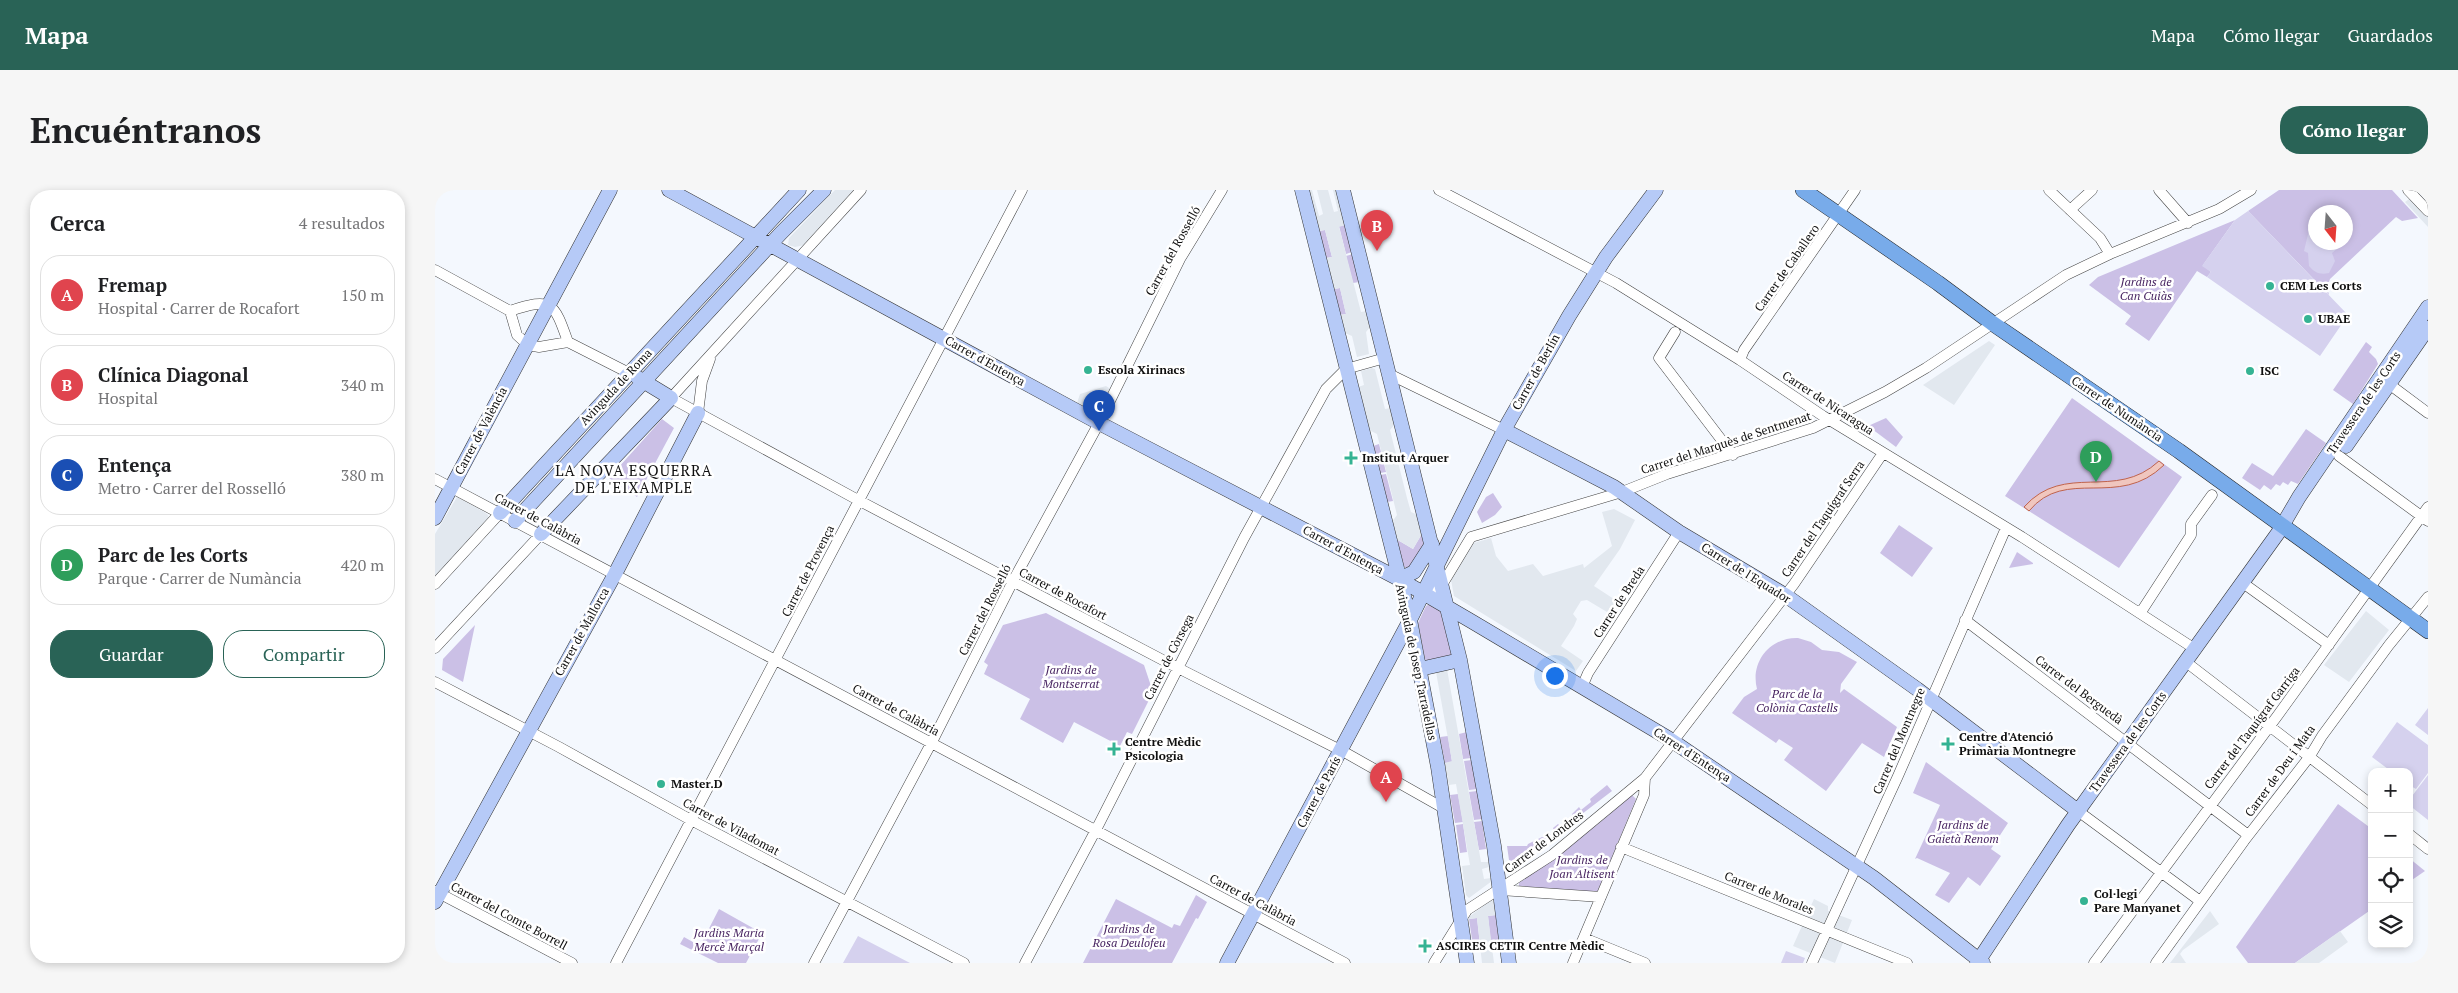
<!DOCTYPE html>
<html lang="es">
<meta charset="utf-8">
<style>
:root{--surface:#fff;--page:#f6f6f6;--text:#202124;--muted:#757577;--line:#e0e0e0;--accent:#296356}
body{margin:0;font-family:"PT Serif",serif;background:var(--page);color:var(--text)}
.controls{position:absolute;right:15px;bottom:15px;display:grid;overflow:hidden;border-radius:10px;box-shadow:0 2px 8px #0003}
.controls button{width:45px;height:45px;display:grid;place-items:center;padding:0;border:0;border-bottom:1px solid var(--line);background:var(--surface);color:var(--text);font:25px sans-serif}
.compass{position:absolute;left:1873px;top:15px;width:45px;height:45px;border-radius:50%;background:var(--surface);box-shadow:0 2px 8px #0003;rotate:163deg}
.you{position:absolute;left:1119px;top:485px;width:18px;height:18px;margin:-12px;border:4px solid #fff;border-radius:50%;background:#1a73e8;box-shadow:0 0 0 8px #1a73e833}
.badge{display:grid;place-items:center;width:32px;height:32px;border-radius:50%;background:var(--accent);color:#fff;font-size:16px;font-weight:700}
.pin{position:absolute;translate:-50% -41px;filter:drop-shadow(0 1px 2px #0008)}
.pin::after{content:'';position:absolute;top:26px;width:18px;height:15px;background:inherit;clip-path:polygon(0 0,100% 0,50% 100%)}
.list{margin:0;padding:0;list-style:none}
h2{display:flex;justify-content:space-between;align-items:center;height:65px;margin:0;padding:0 20px;font-size:21px}
h2 small{font-size:16px;font-weight:400;color:var(--muted)}
.list li{display:grid;grid-template-columns:32px 1fr auto;gap:15px;align-items:center;box-sizing:border-box;height:80px;margin:0 10px 10px;padding:0 10px;border:1px solid var(--line);border-radius:20px}
.list b{display:block;font-size:19px;white-space:nowrap}
.list p{margin:0;font-size:16px;white-space:nowrap;color:var(--muted)}
.list em{font-size:16px;font-style:normal;color:var(--muted)}
.actions{display:flex;gap:10px;padding:15px 20px}
.actions a{flex:1;padding:11px 0;border:1px solid var(--accent);border-radius:20px;text-align:center;font-size:18px;color:var(--accent)}
.actions .main{background:var(--accent);color:#fff}
.icon{flex:none;width:28px;height:28px;fill:none;stroke:currentColor;stroke-width:2;stroke-linecap:round;stroke-linejoin:round}
.map{position:relative;flex:none;width:1993px;height:773px;overflow:hidden;border-radius:20px}
header{display:flex;align-items:center;gap:30px;box-sizing:border-box;height:70px;padding:0 25px;background:var(--accent);color:#fff}
header strong{font-size:24px}
nav{display:flex;gap:28px;margin-inline-start:auto;font-size:18px}
.intro{display:flex;align-items:center;justify-content:space-between;box-sizing:border-box;height:120px;padding:0 30px}
h1{margin:0;font-size:35px}
.button{padding:12px 22px;border-radius:20px;background:var(--accent);color:#fff;font-size:18px;font-weight:700}
main{display:flex;gap:30px;padding:0 30px}
aside{flex:1;background:var(--surface);border-radius:20px;box-shadow:0 2px 8px #0003}
.map>svg:first-child{display:block}
.green{fill:#cbc0e6;fill-rule:evenodd}
.pitch{fill:#d5d1ee}
.plaza{fill:#e2e8ef}
.water{fill:#f0c6be;stroke:#c0634c}
.lines{fill:none;stroke-linecap:round;stroke-linejoin:round}
.street-casing{stroke:#434343;stroke-width:11}
.secondary-casing{stroke:#323232;stroke-width:15}
.primary-casing{stroke:#212121;stroke-width:16}
.street{stroke:#fff;stroke-width:10}
.secondary{stroke:#b6caf7;stroke-width:14}
.primary{stroke:#78abea;stroke-width:15}
.poi-dot{fill:#35b393;stroke:#fff;stroke-width:2}
.labels{text-anchor:middle;stroke-width:5;stroke-linejoin:round;paint-order:stroke}
.street-label{font-size:12px;fill:#101010;stroke:#fff}
.park-label{font-size:12px;font-style:italic;fill:#492662;stroke:#fff}
.poi-label{font-size:12px;font-weight:bold;fill:#101010;stroke:#fff;text-anchor:start}
.quarter-label{font-size:15px;letter-spacing:1px;fill:#101010;stroke:#fff}
</style>
<header>
<strong>Mapa</strong>
<nav><a>Mapa</a><a>Cómo llegar</a><a>Guardados</a></nav>
</header>
<div class="intro"><h1>Encuéntranos</h1><a class="button">Cómo llegar</a></div>
<main>
<aside>
<h2>Cerca<small>4 resultados</small></h2>
<ul class="list">
<li><span class="badge" style="background:#e0444e">A</span><div><b>Fremap</b><p>Hospital · Carrer de Rocafort</p></div><em>150 m</em></li>
<li><span class="badge" style="background:#e0444e">B</span><div><b>Clínica Diagonal</b><p>Hospital</p></div><em>340 m</em></li>
<li><span class="badge" style="background:#1a4fb4">C</span><div><b>Entença</b><p>Metro · Carrer del Rosselló</p></div><em>380 m</em></li>
<li><span class="badge" style="background:#2e9e5b">D</span><div><b>Parc de les Corts</b><p>Parque · Carrer de Numància</p></div><em>420 m</em></li>
</ul>
<div class="actions"><a class="main">Guardar</a><a>Compartir</a></div>
</aside>
<div class="map">
<svg width="1993" height="773" viewBox="0 0 1993 773">
<rect width="100%" height="100%" fill="#f4f8fe"/>
<path class="green" d="M1844,0H1957L1983,28L1967,31L1961,27L1895,89L1892,97L1894,105L1813,21ZM1880,22H1910V52H1880Z
M1800,30L1768,75L1776,82L1772,87L1762,81L1714,151L1690,134L1696,126L1654,95L1663,87Z
M910,35L917,62L911,64L904,36Z
M890,40L897,67L891,68L884,41Z
M918,64L924,92L918,93L911,66Z
M905,98L911,124L905,125L899,99Z
M1931,152L1937,157L1934,162L1941,169L1943,174L1918,214L1898,200Z
M1637,208L1747,287L1684,378L1570,306Z
M1451,228L1468,247L1461,257L1433,236Z
M227,229L239,238L202,307L174,288Z
M1871,239L1891,253L1863,294L1856,291L1853,295L1848,292L1845,296L1841,294L1836,300L1829,295L1825,300L1807,288L1817,273L1838,286Z
M944,254L951,282L945,283L938,256Z
M951,284L958,311L952,312L945,285Z
M1058,303L1067,317L1060,325L1047,333L1042,322L1051,307Z
M1464,335L1498,358L1477,387L1445,363Z
M988,342L991,356L975,380L968,376L961,349L978,359Z
M1582,362L1598,373V374L1574,378Z
M995,414L1006,420L1016,463V466L993,471L990,469L983,433L991,416Z
M611,423L709,475L718,502L697,544L692,542L685,556L639,532L628,553L585,529L595,509L549,484L553,475L549,472L568,435Z
M40,435L28,492L7,480L8,469Z
M1363,448L1376,452L1387,460L1404,462L1422,472L1406,494L1405,503L1409,499L1462,537L1449,567L1427,553L1391,601L1349,570L1358,558L1344,549L1341,553L1297,523L1309,507L1322,499C1315,472 1335,447 1363,448Z
M1032,542L1036,568L1028,569L1024,544Z
M1013,546L1017,572L1010,573L1005,547Z
M1037,570L1042,599L1034,600L1029,571Z
M1491,572L1573,633L1556,659L1566,666L1545,696L1533,687L1514,713L1500,705L1515,683L1482,668L1480,669L1505,615L1478,603Z
M1172,595L1177,601L1083,673L1074,670L1072,656H1092L1093,654L1107,647L1110,648L1119,641L1118,638L1123,634L1125,636L1138,626L1137,624L1144,617L1146,620L1156,612L1155,609Z
M1042,601L1047,629L1039,630L1034,602Z
M1023,604L1028,632L1020,633L1015,605Z
M1197,605L1201,609L1162,703L1084,696V693L1163,634Z
M1903,614L1937,639V719L1860,773H1813L1801,757Z
M1047,631L1051,659L1044,660L1039,632Z
M1028,634L1032,662L1025,663L1021,635Z
M1974,668L1990,681L1974,692Z
M761,705L772,712L763,729L761,728L737,773H648L681,709L737,738L739,734L745,736Z
M284,719L325,742V747L311,773H283L245,754L249,747L265,756Z
M1061,725L1064,753L1056,754L1053,726Z
M1042,728L1045,755L1038,756L1034,729Z"/>
<path class="pitch" d="M1813,21L1913,125L1885,166L1772,87L1776,82L1767,76L1800,30Z
M1874,40L1880,42V52L1904,53L1903,58L1897,63L1900,71L1894,83C1885,85 1880,83 1874,76L1873,63L1869,61Z
M1993,518V545L1980,535Z
M1962,532L1993,555V583L1981,599L1974,595V582H1957L1937,567Z
M1993,585V630L1974,615V610Z
M423,746L475,773H408Z
M1351,761L1370,768L1368,773H1346Z"/>
<path class="plaza" d="M400,0H423L370,55L360,57L353,55L354,48Z
M874,0H877L884,26L888,24L882,0H893L899,22L903,21L898,0H901L910,35L904,37L926,122L932,121L936,136L931,142L934,164L922,167L917,146L910,143L905,125L911,124L905,98L899,99L891,68L897,67L890,40L884,41Z
M1977,7L1993,25V37L1970,12Z
M1554,151L1560,155L1519,215L1488,195Z
M937,178L940,179L950,219L956,218L960,234L955,240L972,308L976,322L983,325L988,342L978,359L961,349L957,332L962,325L942,244L934,240L923,197L929,195L926,181Z
M671,196L677,200L668,218L656,222L642,213L645,204Z
M22,307L49,322L53,325L54,331L0,390V344Z
M1179,319L1200,330L1185,359L1159,396L1185,413L1177,425L1152,410L1146,411L1138,424L1142,429L1139,436L1126,456L1148,471L1141,481L1019,406L1016,390L1026,370L1039,353L1056,348L1061,366L1073,381L1098,374L1108,386L1148,374L1149,378L1177,356L1167,322Z
M1931,421L1954,440L1914,492L1889,475Z
M1012,479L1046,672H1054V677L1047,679L1049,689L1056,688L1057,691L1034,708L1031,705L1027,676L1035,675L1021,594L1014,595L1010,573L1017,571L1001,482Z
M1379,709L1393,716V721L1417,730L1400,773L1358,756Z
M1056,710L1059,712L1061,725L1053,726L1059,773H1047L1042,728L1034,729V727Z
M1775,721L1784,734L1748,760L1745,764L1751,773H1735Z
M1905,741L1913,752L1884,773H1860Z"/>
<path class="water" d="M1724,271L1729,275C1683,320 1631,276 1594,321L1589,317C1630,271 1680,312 1724,271Z"/>
<g class="lines">
<defs>
<path id="street" d="M426,0L236,208L423,310L743,478L911,563L1010,619
M1004,0L1181,93L1305,170L1388,226L1587,347L1760,459
M1614,0L1665,48L1675,64
M1724,0L1753,33
M1973,0L1993,21
M1635,20L1657,0
M0,80L75,121L82,145L93,155L104,157L133,152L194,183
M75,121C117,107 119,112 133,152
M1240,142L1224,168L1298,265
M1305,170L1309,160L1420,0
M954,184L1069,240
M1954,194L1993,223
M263,223L267,191L275,169
M1904,266L1993,331
M0,289L910,773
M1808,393L1894,455
M0,394L65,323
M989,403L1007,395L1036,347L1187,302L1232,284L1378,238L1450,202L1491,178L1631,85L1675,64L1784,19L1816,0
M1706,422L1756,345V334L1777,305
M1530,430L1813,645
M0,458L106,344
M1751,472L1937,615
M0,492L124,557L256,630L529,773
M1147,497L1153,483L1244,342
M1643,621L1765,711
M1974,644L1993,659
M1186,657L1472,773
M1065,700L1166,707
M0,701L137,773
M1149,748L1210,773
M181,773L587,0
M379,773L499,548L578,391L664,233L745,69L787,0
M590,773L664,634L809,348L891,199L911,179L950,168
M999,773L1032,720L1117,665L1210,588L1359,394L1448,263
M1138,773L1209,605L1210,588
M1377,773L1463,586L1571,338
M1659,773L1843,525L1993,317
M1721,773L1809,651L1875,566L1887,546L1954,455L1993,407"/>
<path id="secondary" d="M234,0L664,233L964,389L1036,431L1233,548L1439,688L1548,773
M867,0L975,430L1003,577L1032,773
M908,0L1025,470L1059,656L1074,773
M1069,240L1179,297L1244,342L1350,405L1482,499L1643,621
M1911,256L1993,138
M65,323L364,0
M0,328L175,0
M80,331L346,43L389,0
M106,344L236,208L203,188
M964,389L979,382L997,354
M985,479L1025,470
M0,712L180,384L263,223
M792,773L975,430L1069,240L1134,126L1171,67L1221,0
M1542,773L1633,635L1843,343L1864,307L1993,117"/>
<path id="primary" d="M1368,0L1503,93L1557,133L1744,261L1993,441"/>
</defs>
<use href="#street" class="street-casing"/>
<use href="#secondary" class="secondary-casing"/>
<use href="#primary" class="primary-casing"/>
<use href="#street" class="street"/>
<use href="#secondary" class="secondary"/>
<use href="#primary" class="primary"/>
</g>
<g class="poi-dot">
<circle cx="1835" cy="96" r="5"/>
<circle cx="1873" cy="129" r="5"/>
<circle cx="653" cy="180" r="5"/>
<circle cx="1815" cy="181" r="5"/>
<path d="M913.5 260.5h5v5h5v5h-5v5h-5v-5h-5v-5h5z"/>
<path d="M1510.5 546.5h5v5h5v5h-5v5h-5v-5h-5v-5h5z"/>
<path d="M676.5 551.5h5v5h5v5h-5v5h-5v-5h-5v-5h5z"/>
<circle cx="226" cy="594" r="5"/>
<circle cx="1649" cy="711" r="5"/>
<path d="M987.5 748.5h5v5h5v5h-5v5h-5v-5h-5v-5h5z"/>
</g>
<g class="labels">
<g class="street-label">
<text transform="translate(738 61) rotate(-61)" y="4">Carrer del Rosselló</text>
<text transform="translate(1352 78) rotate(-55)" y="4">Carrer de Caballero</text>
<text transform="translate(550 171) rotate(29)" y="4">Carrer d'Entença</text>
<text transform="translate(1101 182) rotate(-61)" y="4">Carrer de Berlín</text>
<text transform="translate(181 197) rotate(-47)" y="4">Avinguda de Roma</text>
<text transform="translate(1393 213) rotate(33)" y="4">Carrer de Nicaragua</text>
<text transform="translate(1929 213) rotate(-56)" y="4">Travessera de les Corts</text>
<text transform="translate(1682 219) rotate(34)" y="4">Carrer de Numància</text>
<text transform="translate(46 241) rotate(-62)" y="4">Carrer de València</text>
<text transform="translate(1291 253) rotate(-18)" y="4">Carrer del Marquès de Sentmenat</text>
<text transform="translate(103 329) rotate(28)" y="4">Carrer de Calàbria</text>
<text transform="translate(1388 329) rotate(-56)" y="4">Carrer del Taquígraf Serra</text>
<text transform="translate(908 360) rotate(28)" y="4">Carrer d'Entença</text>
<text transform="translate(373 381) rotate(-63)" y="4">Carrer de Provença</text>
<text transform="translate(1311 383) rotate(32)" y="4">Carrer de l'Equador</text>
<text transform="translate(628 404) rotate(28)" y="4">Carrer de Rocafort</text>
<text transform="translate(1184 412) rotate(-57)" y="4">Carrer de Breda</text>
<text transform="translate(550 420) rotate(-63)" y="4">Carrer del Rosselló</text>
<text transform="translate(147 442) rotate(-61)" y="4">Carrer de Mallorca</text>
<text transform="translate(734 467) rotate(-63)" y="4">Carrer de Còrsega</text>
<text transform="translate(981 472) rotate(78)" y="4">Avinguda de Josep Tarradellas</text>
<text transform="translate(1644 500) rotate(37)" y="4">Carrer del Berguedà</text>
<text transform="translate(461 520) rotate(28)" y="4">Carrer de Calàbria</text>
<text transform="translate(1817 538) rotate(-53)" y="4">Carrer del Taquígraf Garriga</text>
<text transform="translate(1464 551) rotate(-67)" y="4">Carrer del Montnegre</text>
<text transform="translate(1693 552) rotate(-54)" y="4">Travessera de les Corts</text>
<text transform="translate(1257 565) rotate(33)" y="4">Carrer d'Entença</text>
<text transform="translate(1845 581) rotate(-54)" y="4">Carrer de Deu i Mata</text>
<text transform="translate(884 602) rotate(-62)" y="4">Carrer de París</text>
<text transform="translate(296 637) rotate(28)" y="4">Carrer de Viladomat</text>
<text transform="translate(1109 652) rotate(-37)" y="4">Carrer de Londres</text>
<text transform="translate(1334 703) rotate(22)" y="4">Carrer de Morales</text>
<text transform="translate(818 710) rotate(28)" y="4">Carrer de Calàbria</text>
<text transform="translate(74 726) rotate(28)" y="4">Carrer del Comte Borrell</text>
</g>
<g class="park-label">
<text x="1711" y="96">Jardins de<tspan x="1711" dy="14">Can Cuiàs</tspan></text>
<text x="636" y="484">Jardins de<tspan x="636" dy="14">Montserrat</tspan></text>
<text x="1362" y="508">Parc de la<tspan x="1362" dy="14">Colònia Castells</tspan></text>
<text x="1528" y="639">Jardins de<tspan x="1528" dy="14">Gaietà Renom</tspan></text>
<text x="1147" y="674">Jardins de<tspan x="1147" dy="14">Joan Altisent</tspan></text>
<text x="694" y="743">Jardins de<tspan x="694" dy="14">Rosa Deulofeu</tspan></text>
<text x="294" y="747">Jardins Maria<tspan x="294" dy="14">Mercè Marçal</tspan></text>
</g>
<g class="poi-label">
<text x="1845" y="100">CEM Les Corts</text>
<text x="1883" y="133">UBAE</text>
<text x="663" y="184">Escola Xirinacs</text>
<text x="1825" y="185">ISC</text>
<text x="927" y="272">Institut Arquer</text>
<text x="1524" y="551">Centre d'Atenció<tspan x="1524" dy="14">Primària Montnegre</tspan></text>
<text x="690" y="556">Centre Mèdic<tspan x="690" dy="14">Psicologia</tspan></text>
<text x="236" y="598">Master.D</text>
<text x="1659" y="708">Col·legi<tspan x="1659" dy="14">Pare Manyanet</tspan></text>
<text x="1001" y="760">ASCIRES CETIR Centre Mèdic</text>
</g>
<g class="quarter-label">
<text x="199" y="286">LA NOVA ESQUERRA<tspan x="199" dy="17">DE L'EIXAMPLE</tspan></text>
</g>
</g>
</svg>
<div class="controls">
<button>+</button>
<button>−</button>
<button><svg class="icon" aria-label="locate" viewBox="0 0 24 24"><circle cx="12" cy="12" r="6"/><path d="M12 2v4M12 18v4M2 12h4M18 12h4"/></svg></button>
<button><svg class="icon" aria-label="layers" viewBox="0 0 24 24"><path d="M12 4l9 5-9 5-9-5zM3 14l9 5 9-5"/></svg></button>
</div>
<svg class="compass" viewBox="-18 -18 36 36"><path d="M0-13l5 13h-10z" fill="#e53935"/><path d="M0 13l5-13h-10z" fill="#757577"/></svg>
<div class="you"></div>
<div class="pin badge" style="left:951px;top:612px;background:#e0444e">A</div>
<div class="pin badge" style="left:942px;top:61px;background:#e0444e">B</div>
<div class="pin badge" style="left:664px;top:241px;background:#1a4fb4">C</div>
<div class="pin badge" style="left:1661px;top:292px;background:#2e9e5b">D</div>
</div>
</main>
